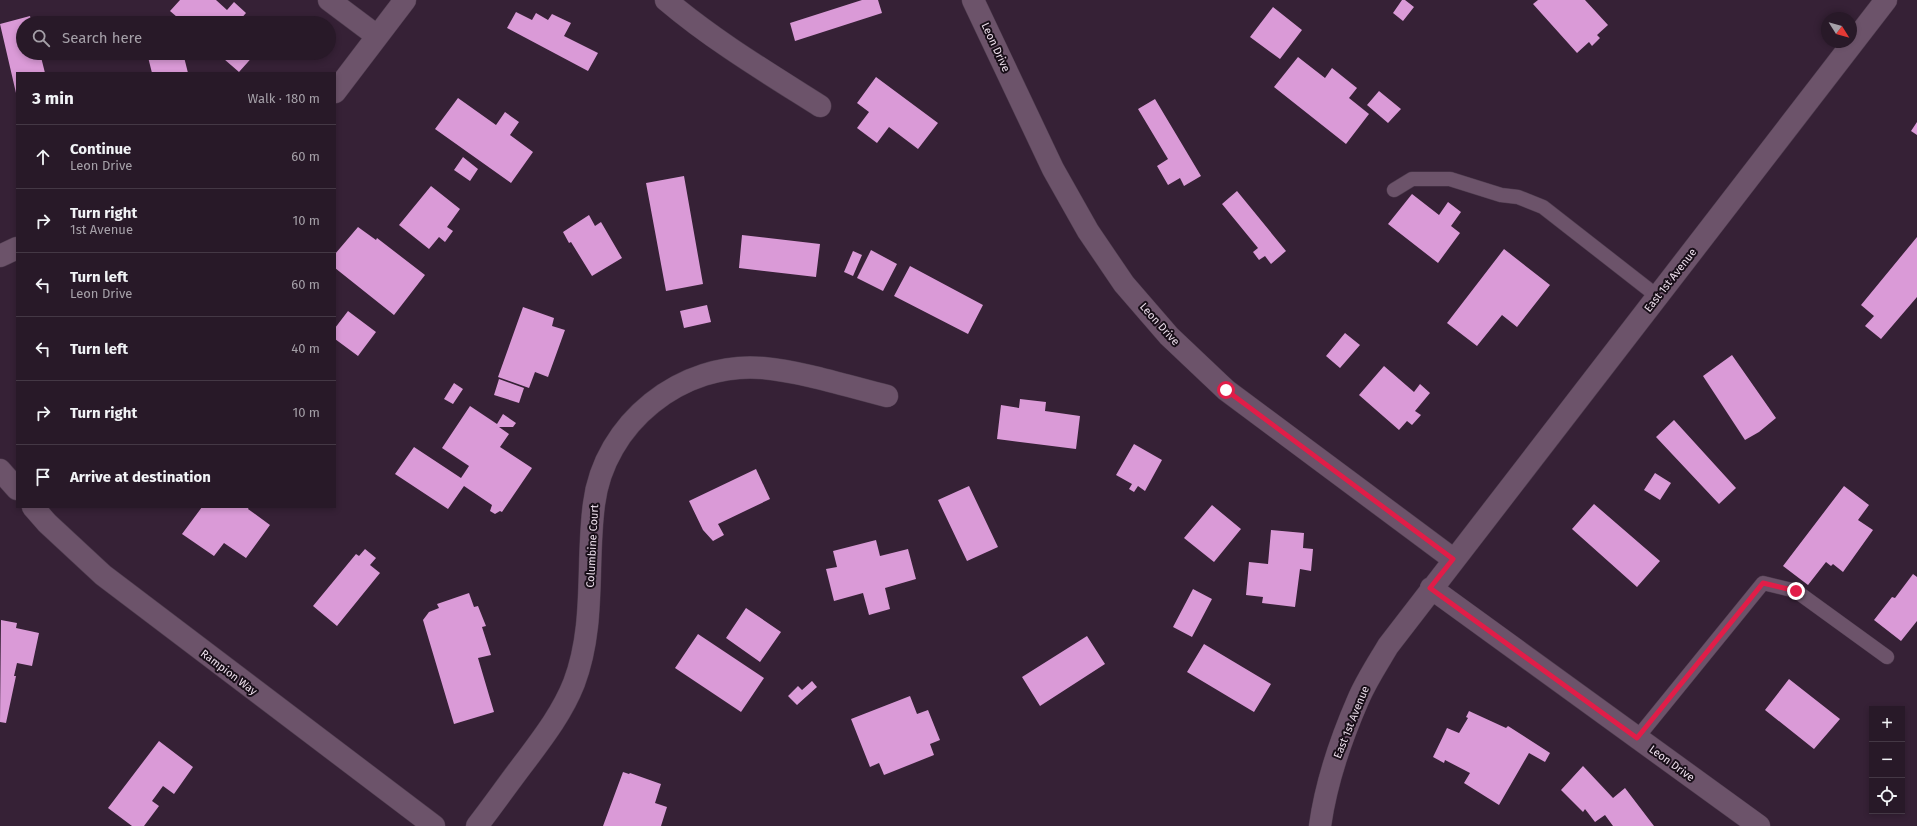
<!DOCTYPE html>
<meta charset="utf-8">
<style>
:root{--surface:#281928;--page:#342634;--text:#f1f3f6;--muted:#a5a0a8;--line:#443845}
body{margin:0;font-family:"Fira Sans",sans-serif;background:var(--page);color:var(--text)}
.controls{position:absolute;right:12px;bottom:12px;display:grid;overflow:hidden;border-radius:0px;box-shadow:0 2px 6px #0003}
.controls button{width:36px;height:36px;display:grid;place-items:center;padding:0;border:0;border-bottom:1px solid var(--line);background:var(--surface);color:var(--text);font:20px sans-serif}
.compass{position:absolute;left:1821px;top:12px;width:36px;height:36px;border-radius:50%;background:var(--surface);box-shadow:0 2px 6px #0003;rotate:127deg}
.stop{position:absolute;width:12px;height:12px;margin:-9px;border:3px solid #e11d48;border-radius:50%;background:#fff}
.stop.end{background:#e11d48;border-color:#fff;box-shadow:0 1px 4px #0008}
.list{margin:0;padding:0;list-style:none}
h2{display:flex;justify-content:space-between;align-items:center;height:52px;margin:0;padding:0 16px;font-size:17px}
h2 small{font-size:13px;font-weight:400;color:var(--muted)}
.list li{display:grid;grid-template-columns:26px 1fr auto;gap:12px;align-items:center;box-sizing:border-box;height:64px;padding:0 16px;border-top:1px solid var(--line)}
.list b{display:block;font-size:15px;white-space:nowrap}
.list p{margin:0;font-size:13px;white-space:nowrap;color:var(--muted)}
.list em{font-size:13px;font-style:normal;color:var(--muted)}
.icon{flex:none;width:22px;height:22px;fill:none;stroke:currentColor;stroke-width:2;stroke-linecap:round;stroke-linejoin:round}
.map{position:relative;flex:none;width:1917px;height:826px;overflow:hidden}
.search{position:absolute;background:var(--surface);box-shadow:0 2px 6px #0003;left:16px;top:16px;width:320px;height:44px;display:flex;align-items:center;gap:10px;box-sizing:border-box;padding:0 14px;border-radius:22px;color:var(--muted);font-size:15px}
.panel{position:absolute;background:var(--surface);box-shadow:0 2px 6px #0003;left:16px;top:72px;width:320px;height:436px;border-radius:0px}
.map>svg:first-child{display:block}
.building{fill:#da9ad7}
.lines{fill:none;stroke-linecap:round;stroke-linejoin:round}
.service-casing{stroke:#4f3d4f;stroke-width:15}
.minor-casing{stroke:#4f3d4f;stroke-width:23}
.service{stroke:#6c536a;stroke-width:14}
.minor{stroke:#6c536a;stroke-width:22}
.route{stroke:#e11d48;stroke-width:5}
.labels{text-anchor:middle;stroke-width:4;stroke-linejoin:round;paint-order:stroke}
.street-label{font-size:11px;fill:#eee0ed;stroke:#180e18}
</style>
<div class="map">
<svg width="1917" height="826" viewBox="0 0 1917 826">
<rect width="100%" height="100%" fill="#362136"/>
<path class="building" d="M180,0H216L227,10L234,2L246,13L239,21L241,23H184L170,11Z
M862,0H878L882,13L795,41L790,23Z
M1402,0H1405L1414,7L1403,21L1393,13Z
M1538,0H1585L1608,25L1597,35L1600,38L1592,46L1589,42L1577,53L1533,4Z
M1273,7L1302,30L1280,59L1250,37Z
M516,12L532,20L536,13L548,20L552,14L571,23L564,36L598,53L588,71L507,28Z
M30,16L32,23H23V53H40L45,73H17L16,93L0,24Z
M147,53H183L188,73H152Z
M217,53H256L239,72Z
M1298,57L1325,78L1332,68L1357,88L1349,98L1369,114L1346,144L1274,87Z
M876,77L938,123L918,149L889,127L877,143L857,128L869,112L857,103Z
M1379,91L1401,109L1388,123L1367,105Z
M458,98L496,125L505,112L519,122L510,135L533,152L511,183L435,129Z
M1155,99L1201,176L1184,186L1180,178L1168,185L1157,166L1168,159L1138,109Z
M1917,122V135L1911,131Z
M463,157L478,169L470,181L454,170Z
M684,176L703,284L666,291L646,183Z
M431,186L460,209L447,227L453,231L445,242L439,237L429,249L399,225Z
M1237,191L1286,251L1271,264L1265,256L1259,260L1253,252L1258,248L1222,204Z
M1412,194L1439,215L1448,202L1461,212L1451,226L1460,233L1438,263L1388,224Z
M589,215L595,226L601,222L622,258L592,276L571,242L569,243L563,232Z
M358,227L376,240L377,238L425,275L394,315L335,268V254Z
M742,235L820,244L816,277L739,268Z
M1917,237V297L1881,339L1865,326L1874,316L1861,305Z
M1504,249L1550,285L1517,327L1502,315L1477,346L1447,323Z
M871,250L897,264L883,291L857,278Z
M853,251L862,255L853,276L844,272Z
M910,266L983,305L968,334L894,296Z
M707,305L711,322L684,328L680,311Z
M523,307L554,318L552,326L565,330L548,377L535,372L529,388L498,377Z
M348,311L376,332L358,356L335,339V328Z
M1345,333L1360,345L1340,368L1326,356Z
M1732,355L1776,418L1759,432L1745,440L1703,376Z
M1384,366L1414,392L1420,384L1430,393L1415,411L1421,415L1412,425L1407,421L1399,430L1359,395Z
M499,379L524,388L519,403L494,395Z
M454,383L463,389L453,404L444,399Z
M1020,399L1046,402L1045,411L1080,416L1076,449L997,439L1001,405L1019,408Z
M470,406L497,424L503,414L516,423L513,427H499L509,434L500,447L532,468L502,512L500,511L495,514L490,511L492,505L464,486L448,509L395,474L414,447L461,478L469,466L442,448Z
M1674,420L1736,488L1719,504L1656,437Z
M1134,444L1162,460L1145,491L1138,486L1134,492L1129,489L1132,484L1116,475Z
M756,469L770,499L718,524L724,535L713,541L703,530L689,501Z
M1655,473L1671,483L1660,500L1644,490Z
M969,486L998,547L967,561L938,500Z
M1844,486L1869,505L1858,520L1873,530L1843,572L1833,564L1831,566L1826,562L1808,585L1783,566Z
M1594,504L1660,561L1637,587L1572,529Z
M1212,505L1241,529L1214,562L1184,538Z
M202,507H249L248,509L270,525L246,558L224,543L214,556L182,534Z
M1271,530L1304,533L1303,548L1313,549L1311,571L1300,569L1295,607L1262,603L1263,597L1246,595L1249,562L1268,564Z
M876,540L880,556L908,549L916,579L885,588L890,609L869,615L863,593L834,601L826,569L837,567L833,551Z
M365,549L376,558L370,565L380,573L337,626L313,606L356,554L359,556Z
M1913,574L1917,577V621L1901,641L1874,620L1892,597L1895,598Z
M1193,589L1212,599L1192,637L1173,627Z
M469,593L474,607L478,606L486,626L482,627L491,655L478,658L494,712L454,724L423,620L429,612L439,608L437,604Z
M746,608L781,632L760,662L726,638Z
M1,620L17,623L16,628L39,633L32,666L17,663L14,676H16L6,723L0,722Z
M698,634L764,678L741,712L675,668Z
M1087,636L1105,664L1040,706L1022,677Z
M1204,644L1271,684L1254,712L1187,672Z
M1789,679L1840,719L1814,749L1765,710Z
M812,681L817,687L797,705L788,696L798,686L802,690Z
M910,696L917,714L928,710L940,740L930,744L934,755L884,775L879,763L870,767L851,719Z
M1469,711L1506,728L1508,726L1550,753L1545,762L1529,753L1499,805L1464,783L1470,773L1445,760L1444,763L1433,757L1447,728L1459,733L1468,718L1466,717Z
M159,741L193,767L174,794L163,786L152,801L159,806L144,826H132L108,808Z
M1583,766L1613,798L1625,788L1654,826H1613L1605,815L1595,822L1585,809L1583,812L1561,790Z
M623,772L629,774L630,773L661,784L655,803L667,807L661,826H603Z"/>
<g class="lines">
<defs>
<path id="service" d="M1394,190L1412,179H1450L1501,195L1518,197L1543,207L1657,296
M1637,738L1763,583L1796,591L1887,657"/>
<path id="minor" d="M329,0L377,36
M666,0C713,40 768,73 820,106
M973,0L1053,169L1088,231L1124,284L1169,336L1226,390L1453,559
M335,92L405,0
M0,256L17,248
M0,470L17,489
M33,507L47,523L103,575L434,826
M1431,588L1759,826
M477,826C494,804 510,781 527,759C545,735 563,711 574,683C596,625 586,563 594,504C604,423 682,361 763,368C804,372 847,386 887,396
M1320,826C1326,783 1341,739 1358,700C1366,681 1378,663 1388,646L1886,0"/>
</defs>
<use href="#service" class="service-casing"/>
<use href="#minor" class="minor-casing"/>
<use href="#service" class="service"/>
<use href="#minor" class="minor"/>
</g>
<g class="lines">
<path class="route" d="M1226,390L1453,559L1430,588L1637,738L1763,583L1796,591"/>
</g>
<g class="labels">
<g class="street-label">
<text transform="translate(996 47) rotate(65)" y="4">Leon Drive</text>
<text transform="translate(1670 280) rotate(-52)" y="4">East 1st Avenue</text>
<text transform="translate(1160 324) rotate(48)" y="4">Leon Drive</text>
<text transform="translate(592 546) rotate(-87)" y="4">Columbine Court</text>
<text transform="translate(229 672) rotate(37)" y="4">Rampion Way</text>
<text transform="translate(1351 722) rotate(-68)" y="4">East 1st Avenue</text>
<text transform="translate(1672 763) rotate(36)" y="4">Leon Drive</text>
</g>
</g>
</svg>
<div class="controls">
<button>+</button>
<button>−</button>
<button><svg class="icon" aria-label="locate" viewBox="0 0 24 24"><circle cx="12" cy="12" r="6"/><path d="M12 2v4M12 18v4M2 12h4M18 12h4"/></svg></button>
</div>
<svg class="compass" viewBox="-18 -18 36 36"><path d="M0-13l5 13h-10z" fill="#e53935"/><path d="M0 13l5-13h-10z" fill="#a5a0a8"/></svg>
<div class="stop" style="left:1226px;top:390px"></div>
<div class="stop end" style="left:1796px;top:591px"></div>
<div class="search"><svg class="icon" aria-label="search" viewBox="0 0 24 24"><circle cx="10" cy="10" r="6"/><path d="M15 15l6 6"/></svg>Search here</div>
<section class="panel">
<h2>3 min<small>Walk · 180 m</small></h2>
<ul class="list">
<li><svg class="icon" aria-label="ahead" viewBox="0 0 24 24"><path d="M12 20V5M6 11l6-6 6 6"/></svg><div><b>Continue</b><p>Leon Drive</p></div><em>60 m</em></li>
<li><svg class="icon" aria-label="right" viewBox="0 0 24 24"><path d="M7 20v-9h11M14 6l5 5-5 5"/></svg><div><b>Turn right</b><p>1st Avenue</p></div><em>10 m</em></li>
<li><svg class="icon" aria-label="left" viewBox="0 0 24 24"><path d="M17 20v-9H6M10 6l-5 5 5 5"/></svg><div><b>Turn left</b><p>Leon Drive</p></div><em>60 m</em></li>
<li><svg class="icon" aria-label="left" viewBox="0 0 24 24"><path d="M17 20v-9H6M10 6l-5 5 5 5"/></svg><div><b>Turn left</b></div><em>40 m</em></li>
<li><svg class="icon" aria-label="right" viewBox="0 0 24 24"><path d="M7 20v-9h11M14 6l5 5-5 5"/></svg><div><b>Turn right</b></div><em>10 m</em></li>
<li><svg class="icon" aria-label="arrive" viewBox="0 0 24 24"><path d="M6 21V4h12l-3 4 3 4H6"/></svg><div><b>Arrive at destination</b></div></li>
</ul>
</section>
</div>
